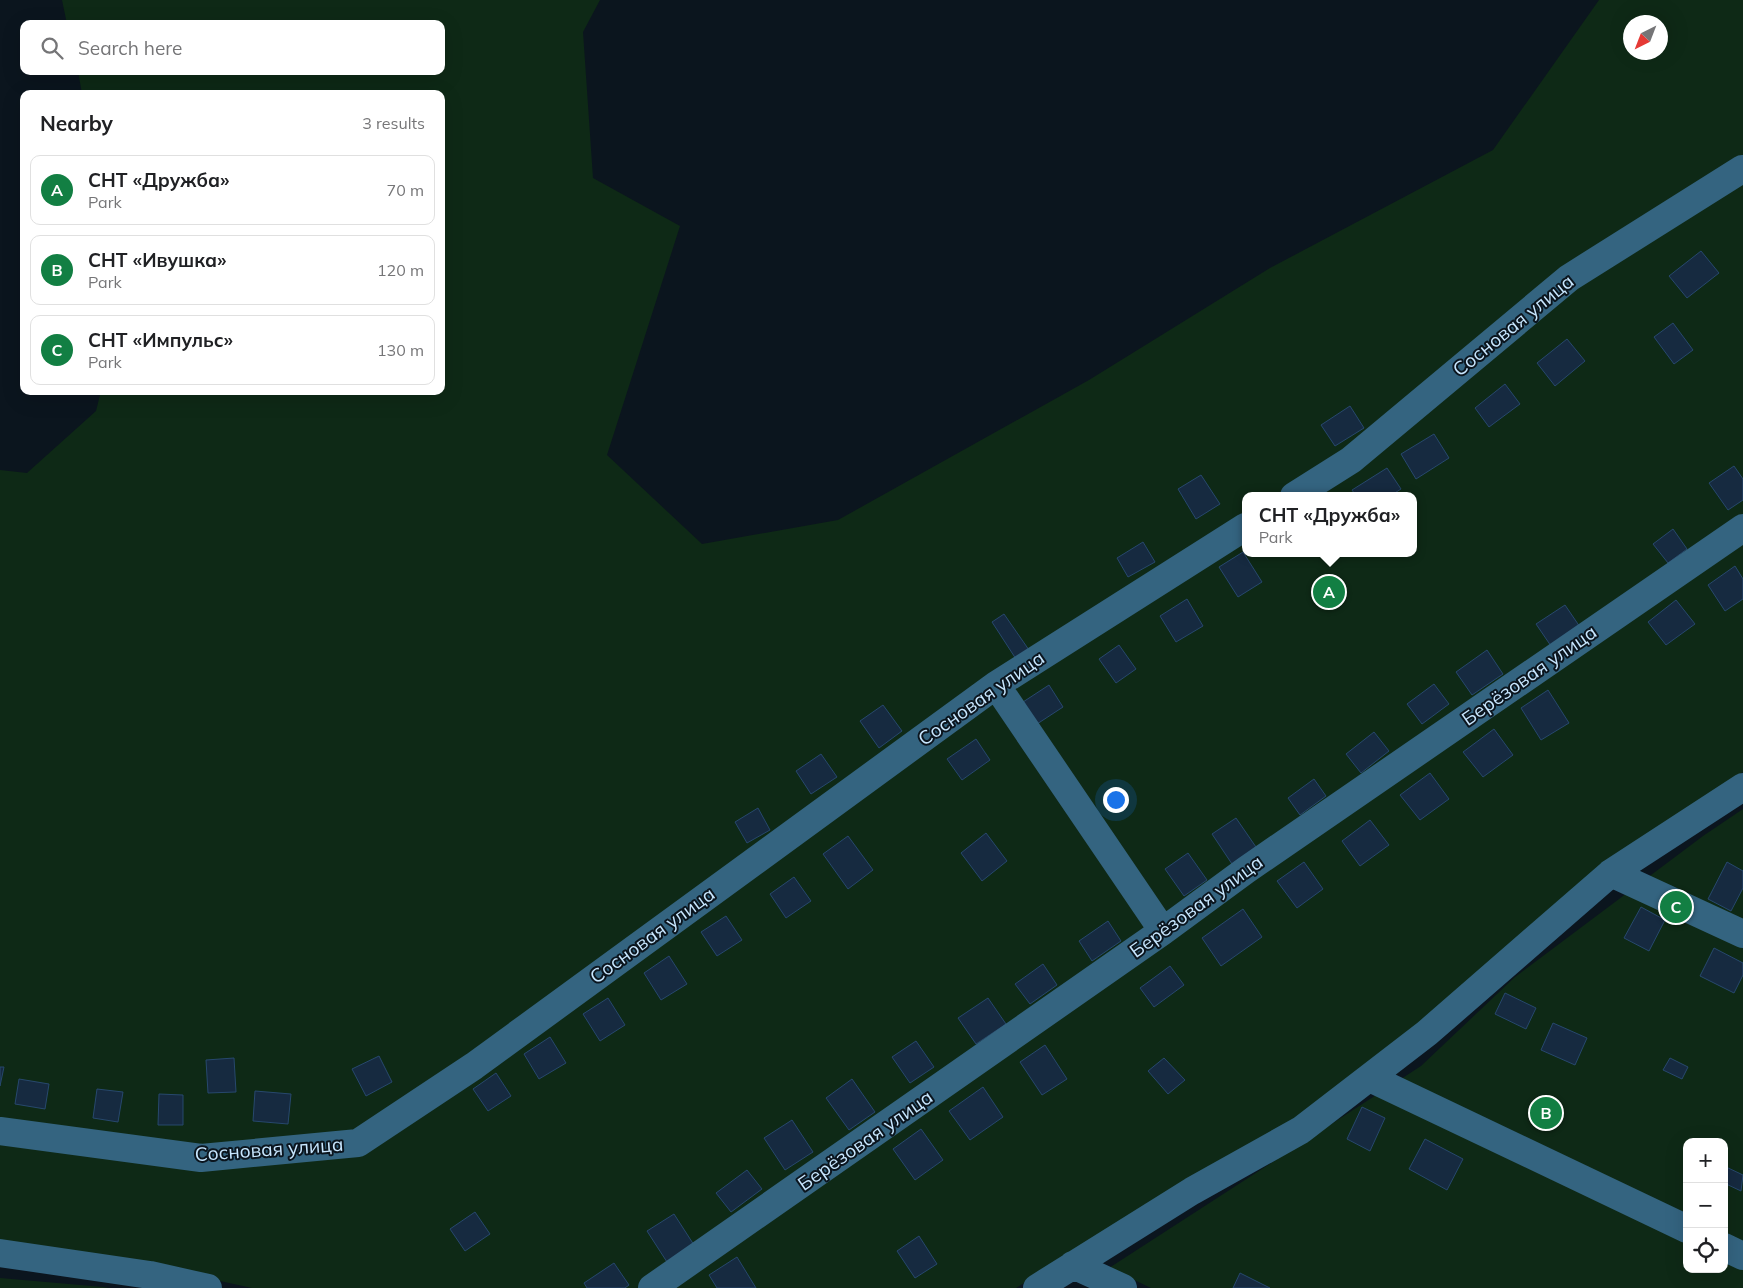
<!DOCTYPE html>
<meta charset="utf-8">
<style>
:root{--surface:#fff;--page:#f2f2f2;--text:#202124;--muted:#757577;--line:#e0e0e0;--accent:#127f43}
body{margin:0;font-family:Mulish,sans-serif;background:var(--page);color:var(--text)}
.controls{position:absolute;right:15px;bottom:15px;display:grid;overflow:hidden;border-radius:10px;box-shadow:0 5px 20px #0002}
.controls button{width:45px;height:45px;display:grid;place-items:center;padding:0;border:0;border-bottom:1px solid var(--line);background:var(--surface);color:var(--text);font:25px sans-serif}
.compass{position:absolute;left:1623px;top:15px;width:45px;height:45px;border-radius:50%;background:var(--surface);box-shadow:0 5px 20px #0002;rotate:222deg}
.you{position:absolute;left:1115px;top:799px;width:18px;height:18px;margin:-12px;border:4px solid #fff;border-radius:50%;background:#1a73e8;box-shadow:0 0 0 8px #1a73e833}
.badge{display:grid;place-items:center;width:32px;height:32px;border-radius:50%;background:var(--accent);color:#fff;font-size:16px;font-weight:700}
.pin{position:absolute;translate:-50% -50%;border:2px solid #fff;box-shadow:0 1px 5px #0006}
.popup{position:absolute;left:1242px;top:492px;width:175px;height:65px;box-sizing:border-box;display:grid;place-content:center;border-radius:10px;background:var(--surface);filter:drop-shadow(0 1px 4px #0005);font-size:16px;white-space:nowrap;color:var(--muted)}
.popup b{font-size:19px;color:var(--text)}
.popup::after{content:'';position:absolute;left:50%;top:100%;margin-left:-10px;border:10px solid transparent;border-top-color:var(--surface)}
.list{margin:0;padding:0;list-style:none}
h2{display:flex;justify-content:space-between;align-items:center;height:65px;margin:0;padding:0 20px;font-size:21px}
h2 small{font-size:16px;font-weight:400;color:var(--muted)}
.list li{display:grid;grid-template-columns:32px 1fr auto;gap:15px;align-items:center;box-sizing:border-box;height:70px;margin:0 10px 10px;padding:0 10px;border:1px solid var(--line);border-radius:10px}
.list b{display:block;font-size:19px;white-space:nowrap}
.list p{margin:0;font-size:16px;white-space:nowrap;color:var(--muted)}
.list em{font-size:16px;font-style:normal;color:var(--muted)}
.icon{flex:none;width:28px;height:28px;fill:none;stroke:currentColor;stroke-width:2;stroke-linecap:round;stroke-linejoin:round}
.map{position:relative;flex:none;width:1743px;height:1288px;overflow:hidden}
.search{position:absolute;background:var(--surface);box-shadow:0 5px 20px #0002;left:20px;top:20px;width:425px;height:55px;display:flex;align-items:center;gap:12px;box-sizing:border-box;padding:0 18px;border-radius:10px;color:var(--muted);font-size:19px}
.panel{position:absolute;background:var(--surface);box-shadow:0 5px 20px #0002;left:20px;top:90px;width:425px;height:305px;border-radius:10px}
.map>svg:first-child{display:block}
.green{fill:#0e2916;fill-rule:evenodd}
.building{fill:#162a40;stroke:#27486d}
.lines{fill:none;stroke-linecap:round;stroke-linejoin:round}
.minor{stroke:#346480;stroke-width:28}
.labels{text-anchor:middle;stroke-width:4;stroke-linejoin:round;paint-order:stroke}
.street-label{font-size:19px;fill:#c8e7ff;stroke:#0b151e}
</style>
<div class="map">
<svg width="1743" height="1288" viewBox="0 0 1743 1288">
<rect width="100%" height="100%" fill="#0b151e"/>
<path class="green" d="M62,0H600L583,32L593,178L680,226L607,455L702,544L838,520L1089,380L1270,268L1493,150L1599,0H1743V772L1602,865L1418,1027L1293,1122L1188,1181L1016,1288H252L152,1266L0,1242V470L27,473L96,411L101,391H441V94H82L78,71H441V24H67ZM1630,22H1660V52H1630ZM1245,496H1413V553H1245Z
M1743,809V1288H1151L1109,1268L1421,1066L1515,977L1703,836ZM1687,1142H1724V1269H1687Z
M0,1278L103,1287L109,1288H0Z"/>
<path class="building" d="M1701,251L1719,273L1687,298L1669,276Z
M1673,323L1693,350L1674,364L1654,337Z
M1567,339L1585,361L1555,386L1537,363Z
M1505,384L1520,404L1489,427L1475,408Z
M1350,406L1364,428L1335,446L1321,425Z
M1434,434L1449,458L1416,479L1401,454Z
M1734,466L1743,479V500L1728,510L1709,483Z
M1387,468L1401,489L1390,496H1356L1352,490Z
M1201,475L1220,504L1196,519L1178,489Z
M1673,529L1687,549L1668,563L1653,544Z
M1143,542L1155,562L1128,577L1117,558Z
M1243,552L1262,582L1238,597L1219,567Z
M1735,566L1743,579V599L1725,611L1708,585Z
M1187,599L1203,626L1176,642L1160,616Z
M1676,600L1695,624L1666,645L1648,622Z
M1565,605L1580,627L1551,646L1536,624Z
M1004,614L1029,650L1016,659L992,622Z
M1119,645L1136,669L1116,683L1099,659Z
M1487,650L1503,674L1472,695L1456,672Z
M1434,684L1449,704L1422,724L1407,704Z
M1049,685L1063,707L1037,724L1023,702Z
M1548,690L1569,723L1541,740L1521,708Z
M883,705L902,731L879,748L860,721Z
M1494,729L1513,755L1483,777L1463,752Z
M1374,732L1389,751L1361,773L1346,754Z
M976,739L990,760L962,780L947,759Z
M821,754L837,777L811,794L796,771Z
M1430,773L1449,799L1420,820L1400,795Z
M1314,779L1326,796L1300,815L1288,798Z
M758,808L770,830L747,843L735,822Z
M1236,818L1256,847L1232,864L1212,834Z
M1370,820L1389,845L1360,866L1342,841Z
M986,833L1007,861L982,881L961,853Z
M848,836L873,870L848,889L823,854Z
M1188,853L1207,880L1184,896L1165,869Z
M1304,862L1323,889L1297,908L1277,881Z
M1727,862L1743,871V888L1731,911L1708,899Z
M794,877L811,901L786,918L770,894Z
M1641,907L1665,920L1649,951L1624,938Z
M1243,909L1262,937L1221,966L1202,938Z
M726,916L742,940L717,956L701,932Z
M1108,921L1121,941L1092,961L1079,941Z
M1714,948L1743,963V975L1734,993L1700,976Z
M669,956L687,984L661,1000L644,973Z
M1043,964L1057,985L1030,1004L1015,984Z
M1170,966L1184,985L1154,1007L1140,988Z
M1505,993L1536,1008L1526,1029L1495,1014Z
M608,998L625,1025L600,1041L583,1014Z
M988,998L1006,1024L976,1044L958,1018Z
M1553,1023L1587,1038L1575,1065L1541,1050Z
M550,1037L566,1063L539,1079L524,1054Z
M916,1041L934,1067L910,1083L892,1057Z
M1045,1045L1067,1079L1042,1095L1020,1062Z
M379,1056L392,1082L366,1096L352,1069Z
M234,1058L236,1092L208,1093L206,1060Z
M1164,1058L1185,1080L1168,1094L1148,1071Z
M1670,1058L1688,1067L1682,1079L1663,1070Z
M0,1067H4L0,1086Z
M496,1073L511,1096L488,1111L473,1089Z
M19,1079L49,1084L45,1109L15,1104Z
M852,1079L875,1112L849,1130L826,1098Z
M983,1087L1003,1117L970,1140L949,1111Z
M97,1089L123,1092L118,1122L93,1118Z
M255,1091L291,1094L288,1124L253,1121Z
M159,1094L183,1095V1125H158Z
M1362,1107L1385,1118L1370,1151L1347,1139Z
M792,1120L813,1152L785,1170L764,1138Z
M921,1129L943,1160L915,1180L893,1149Z
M1425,1139L1463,1159L1447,1190L1409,1169Z
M1724,1166L1743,1175L1741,1191L1724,1183Z
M747,1170L762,1189L731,1212L716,1193Z
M475,1212L490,1234L465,1251L450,1229Z
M674,1214L694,1245L667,1262L647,1231Z
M919,1236L937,1264L915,1278L897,1251Z
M737,1257L756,1288H717L709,1275Z
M614,1263L629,1285L625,1288H587L584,1283Z
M1240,1273L1270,1288H1233Z"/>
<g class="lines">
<path class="minor" d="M1294,496L1351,460L1569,278L1742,169
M996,685L1163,931
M1611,873L1743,934
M1370,1078L1687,1229
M0,1131L201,1158L358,1143L474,1066L996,685L1245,527
M1724,1247L1743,1256
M0,1253L150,1275L208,1288
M1073,1265L1123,1288
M652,1288L1163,931L1246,870L1743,528
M1037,1288L1192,1191L1301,1130L1427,1033L1611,873L1743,787"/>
</g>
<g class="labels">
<g class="street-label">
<text transform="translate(1513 325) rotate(-39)" y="7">Сосновая улица</text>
<text transform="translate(1529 675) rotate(-35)" y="7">Берёзовая улица</text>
<text transform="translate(981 698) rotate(-35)" y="7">Сосновая улица</text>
<text transform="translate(1196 906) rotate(-36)" y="7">Берёзовая улица</text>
<text transform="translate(652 935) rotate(-36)" y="7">Сосновая улица</text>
<text transform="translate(865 1140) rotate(-35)" y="7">Берёзовая улица</text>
<text transform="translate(269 1149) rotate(-4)" y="7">Сосновая улица</text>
</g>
</g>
</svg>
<div class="controls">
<button>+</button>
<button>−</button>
<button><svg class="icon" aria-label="locate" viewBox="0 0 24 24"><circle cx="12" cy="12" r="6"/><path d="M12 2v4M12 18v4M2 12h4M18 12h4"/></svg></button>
</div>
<svg class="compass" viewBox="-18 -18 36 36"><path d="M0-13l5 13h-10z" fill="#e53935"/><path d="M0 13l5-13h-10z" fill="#757577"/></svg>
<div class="you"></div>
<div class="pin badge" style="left:1329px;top:592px">A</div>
<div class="popup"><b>СНТ «Дружба»</b>Park</div>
<div class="pin badge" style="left:1546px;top:1113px">B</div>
<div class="pin badge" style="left:1676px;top:907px">C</div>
<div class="search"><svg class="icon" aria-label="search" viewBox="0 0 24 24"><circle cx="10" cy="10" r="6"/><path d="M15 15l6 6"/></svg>Search here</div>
<section class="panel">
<h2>Nearby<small>3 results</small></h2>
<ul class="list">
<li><span class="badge">A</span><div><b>СНТ «Дружба»</b><p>Park</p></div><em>70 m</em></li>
<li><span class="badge">B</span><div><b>СНТ «Ивушка»</b><p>Park</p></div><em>120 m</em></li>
<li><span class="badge">C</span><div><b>СНТ «Импульс»</b><p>Park</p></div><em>130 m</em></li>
</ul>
</section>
</div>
